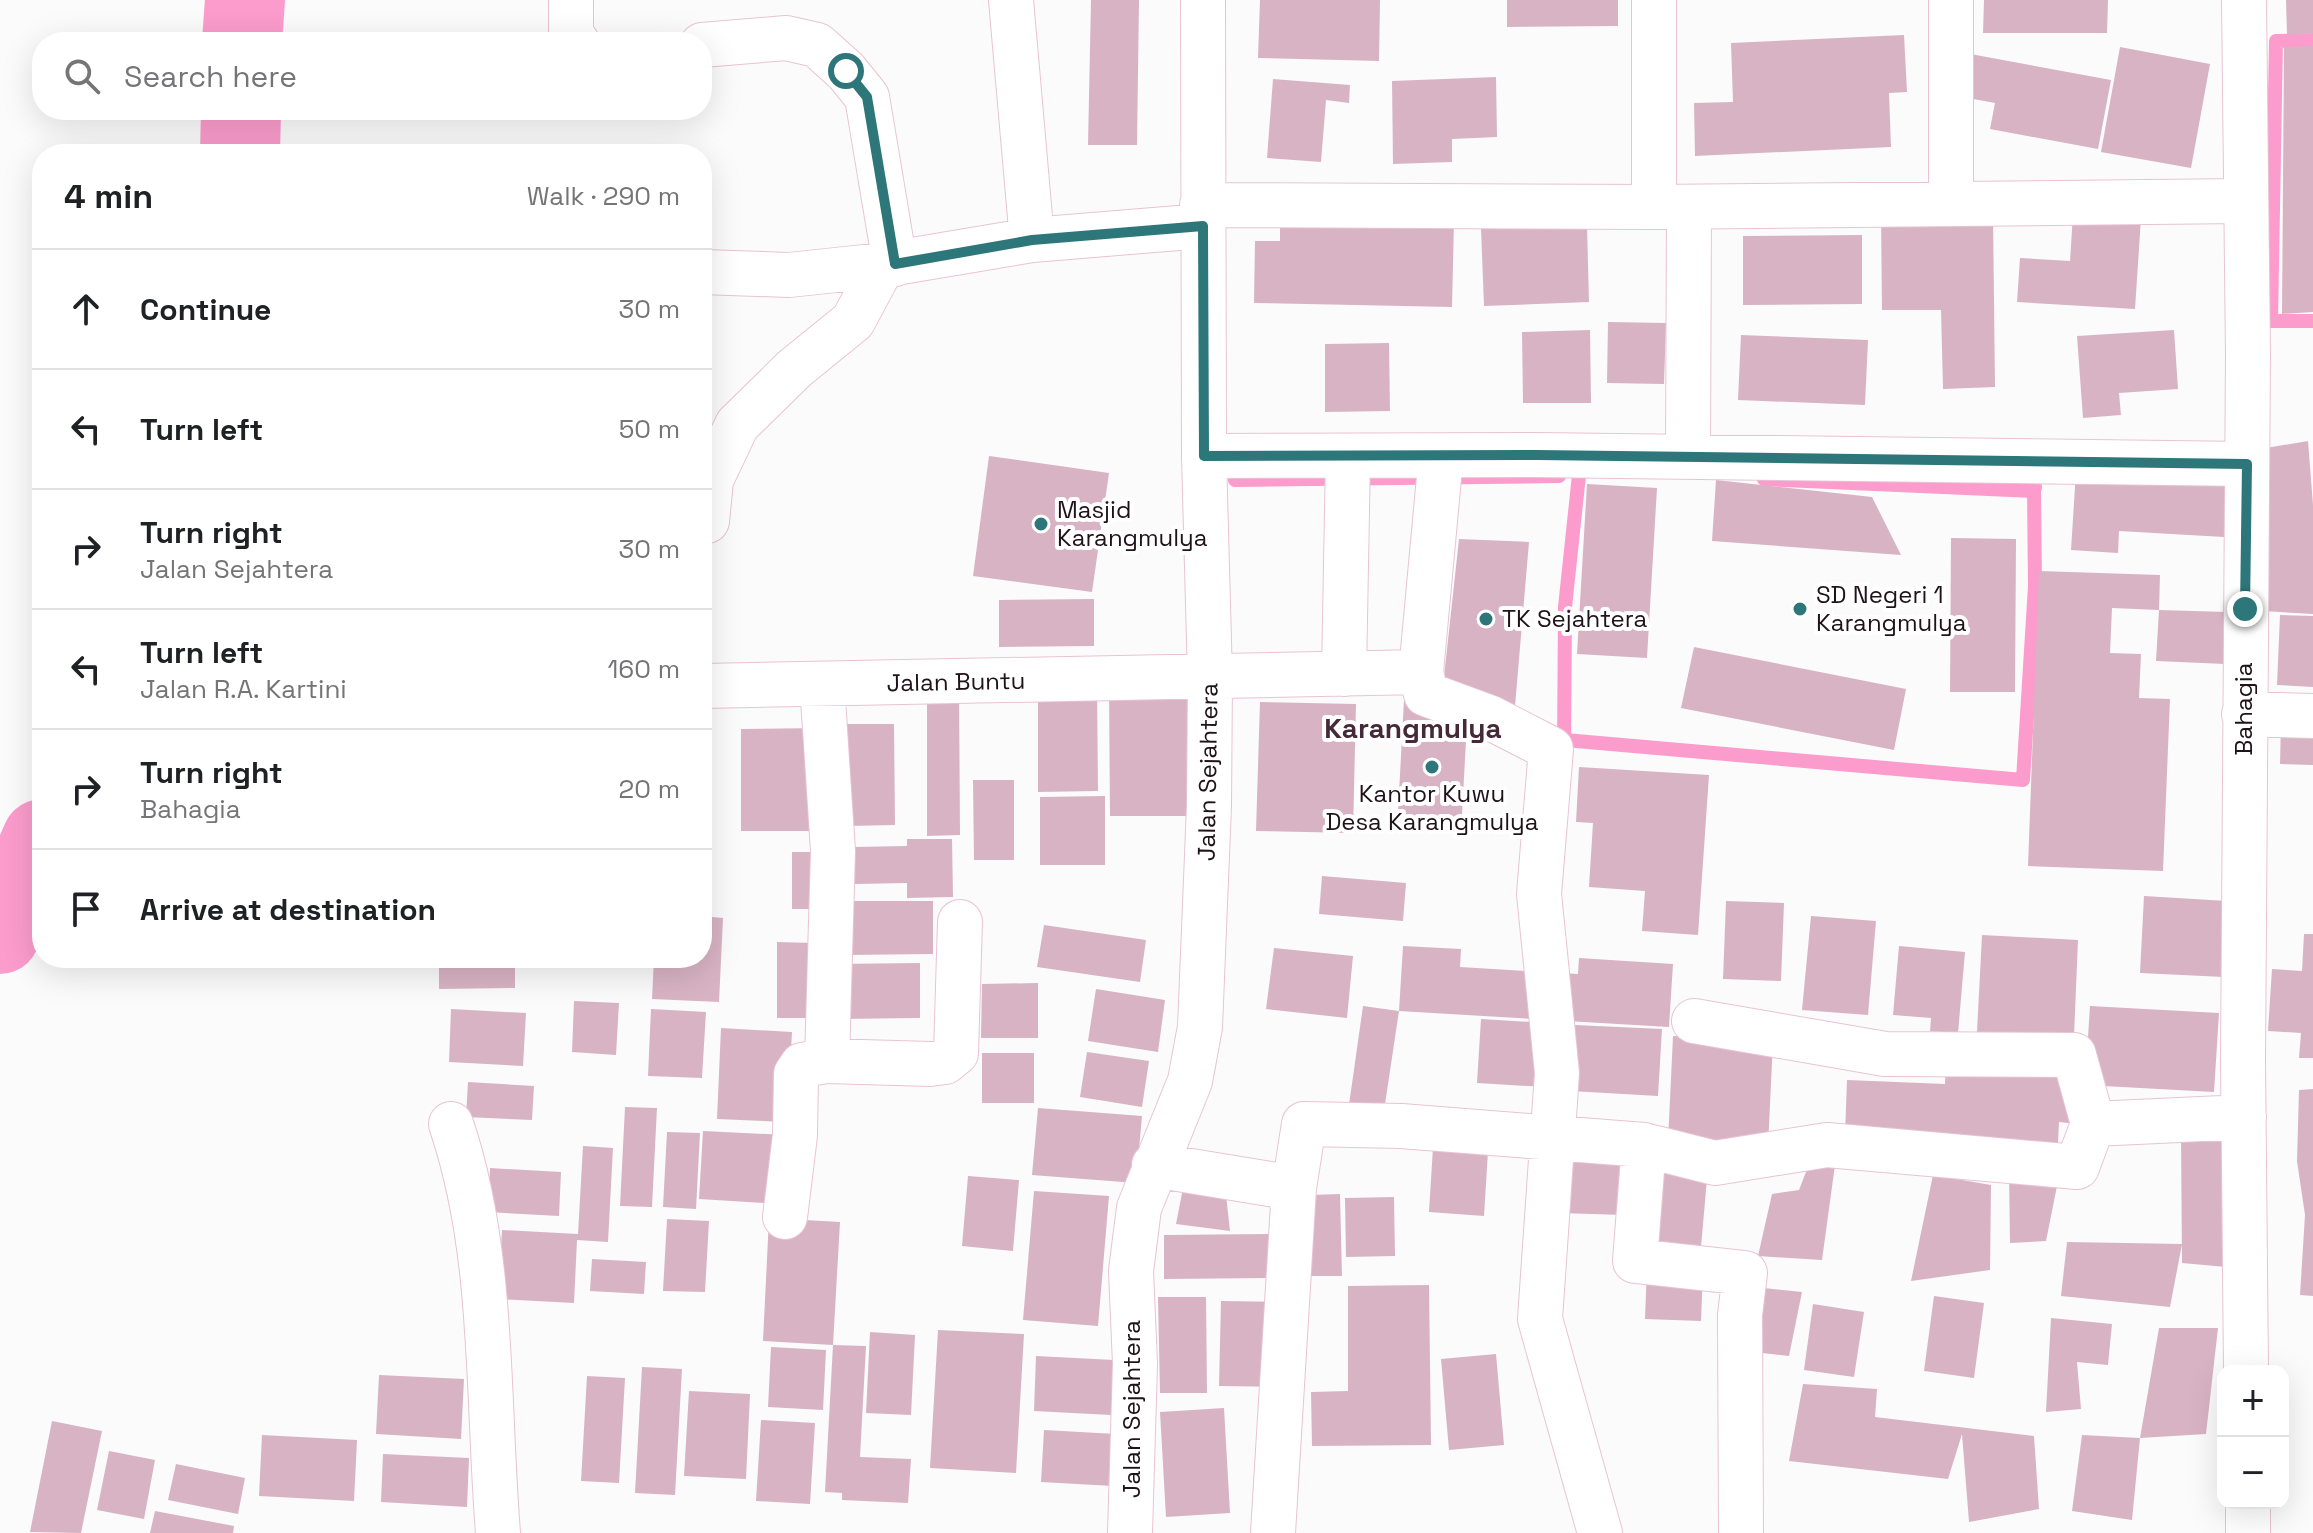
<!DOCTYPE html>
<meta charset="utf-8">
<style>
:root{--surface:#fff;--page:#f2f2f2;--text:#202124;--muted:#757577;--line:#e0e0e0}
body{margin:0;font-family:"Space Grotesk",sans-serif;background:var(--page);color:var(--text)}
.controls{position:absolute;right:24px;bottom:24px;display:grid;overflow:hidden;border-radius:16px;box-shadow:0 8px 32px #0002}
.controls button{width:72px;height:72px;display:grid;place-items:center;padding:0;border:0;border-bottom:2px solid var(--line);background:var(--surface);color:var(--text);font:40px sans-serif}
.stop{position:absolute;width:24px;height:24px;margin:-18px;border:6px solid #2d777a;border-radius:50%;background:#fff}
.stop.end{background:#2d777a;border-color:#fff;box-shadow:0 2px 8px #0008}
.list{margin:0;padding:0;list-style:none}
h2{display:flex;justify-content:space-between;align-items:center;height:104px;margin:0;padding:0 32px;font-size:34px}
h2 small{font-size:26px;font-weight:400;color:var(--muted)}
.list li{display:grid;grid-template-columns:52px 1fr auto;gap:24px;align-items:center;box-sizing:border-box;height:120px;padding:0 32px;border-top:2px solid var(--line)}
.list b{display:block;font-size:30px;white-space:nowrap}
.list p{margin:0;font-size:26px;white-space:nowrap;color:var(--muted)}
.list em{font-size:26px;font-style:normal;color:var(--muted)}
.icon{flex:none;width:44px;height:44px;fill:none;stroke:currentColor;stroke-width:2;stroke-linecap:round;stroke-linejoin:round}
.map{position:relative;flex:none;width:2313px;height:1533px;overflow:hidden}
.search{position:absolute;background:var(--surface);box-shadow:0 8px 32px #0002;left:32px;top:32px;width:680px;height:88px;display:flex;align-items:center;gap:20px;box-sizing:border-box;padding:0 28px;border-radius:32px;color:var(--muted);font-size:30px}
.panel{position:absolute;background:var(--surface);box-shadow:0 8px 32px #0002;left:32px;top:144px;width:680px;height:824px;border-radius:32px}
.map>svg:first-child{display:block}
.lines{fill:none;stroke-linecap:round;stroke-linejoin:round}
.stream{stroke:#fb9ccc;stroke-width:14}
.river{stroke:#fb9ccc;stroke-width:80}
.building{fill:#d8b3c4}
.minor-casing{stroke:#e9c3d4;stroke-width:46}
.minor{stroke:#fff;stroke-width:44}
.route{stroke:#2d777a;stroke-width:10}
.poi-dot{fill:#2d777a;stroke:#fff;stroke-width:3}
.labels{text-anchor:middle;stroke-width:8;stroke-linejoin:round;paint-order:stroke}
.poi-label{font-size:24px;fill:#1f1218;stroke:#fff;text-anchor:start}
.street-label{font-size:24px;fill:#1f1218;stroke:#fff}
.quarter-label{font-size:28px;font-weight:bold;fill:#462938;stroke:#fff}
</style>
<div class="map">
<svg width="2313" height="1533" viewBox="0 0 2313 1533">
<rect width="100%" height="100%" fill="#fbfbfb"/>
<g class="lines">
<path class="stream" d="M2267,321H2313
M2271,321L2276,41L2313,40
M1764,479L2034,491L2035,487
M1235,480L1559,476
M1565,740L2023,780L2035,586L2034,491
M1564,750L1565,607L1579,475"/>
<path class="river" d="M242,42L245,0
M240,154L241,110
M0,934L42,839"/>
</g>
<path class="building" d="M1091,0H1139L1137,145H1088Z
M1260,0H1380L1379,61L1258,58Z
M1507,0H1618V26L1507,27Z
M1984,0H2108L2107,33H1983Z
M2286,0H2313V33L2287,35Z
M1904,35L1907,92L1889,93L1891,147L1695,156L1694,103L1733,102L1731,43Z
M2313,46V312L2282,314L2284,47Z
M2120,47L2210,64L2191,168L2101,152Z
M1965,53L2111,80L2098,149L1990,129L1995,103L1957,96Z
M1496,77L1497,137L1452,139V162L1393,164L1392,81Z
M1273,79L1350,85L1349,103L1326,100L1321,162L1267,158Z
M1993,213L1995,387L1943,389L1941,310H1882L1881,215Z
M2073,214L2141,218L2135,309L2017,302L2020,258L2070,261Z
M1280,216L1454,220L1452,307L1254,303L1255,241H1280Z
M1587,225L1589,302L1484,306L1481,228Z
M1862,235V304L1743,305V236Z
M1608,322L1666,323L1664,384L1607,383Z
M1590,330L1591,403H1523L1522,332Z
M2174,330L2178,389L2119,393L2121,415L2083,418L2077,336Z
M1741,335L1868,340L1865,405L1738,400Z
M1389,343L1390,411L1325,412V344Z
M2308,441L2313,505V614L2246,610L2254,450Z
M989,456L1109,473L1092,592L973,576Z
M2076,471L2227,480L2224,537L2119,531L2118,553L2071,550Z
M1716,480L1872,497L1901,555L1712,541Z
M1587,484L1657,488L1647,658L1577,654Z
M1951,538L2016,539L2015,692H1950Z
M1459,539L1529,542L1515,706L1442,695Z
M2039,571L2160,575L2159,610L2112,608L2110,653L2141,654L2139,698L2170,699L2163,871L2028,866Z
M1094,599V646L999,647V600Z
M2159,610L2227,612L2225,664L2156,661Z
M2280,615L2313,616V687L2277,685Z
M1694,647L1906,689L1894,750L1681,708Z
M1038,682H1097L1098,791L1038,792Z
M927,688H959L960,835L927,836Z
M1109,689H1189L1190,816H1110Z
M1404,700L1468,703L1461,833L1397,830Z
M1260,702L1356,704L1353,833L1256,831Z
M2281,721L2313,722V765L2280,764Z
M847,724H894L895,825L847,826Z
M823,728V831H741V729Z
M702,738L711,825L702,826Z
M1579,767L1709,775L1698,935L1642,931L1645,891L1589,887L1593,823L1576,822Z
M973,780H1014V860H974Z
M1105,796V865H1040V797Z
M907,839H952L953,897L907,898V883L855,884L854,847L907,846Z
M792,852H828V909H792Z
M1322,876L1406,883L1403,921L1319,914Z
M2144,896L2227,901L2224,977L2140,973Z
M846,901H933V954L846,955Z
M1726,901L1784,903L1781,981L1723,979Z
M702,916L723,918L719,1002L652,999L654,958H702Z
M1811,916L1876,921L1868,1015L1802,1010Z
M1044,925L1146,940L1140,982L1037,967Z
M2304,934H2313V1058H2299L2301,1033L2268,1031L2272,969L2302,971Z
M1982,935L2078,940L2074,1036L1977,1032Z
M777,942L813,943V1018H777Z
M1403,946L1461,949L1460,967L1578,974L1579,958L1673,964L1669,1027L1399,1011L1382,1124L1347,1119L1363,1006L1399,1011Z
M1899,946L1965,952L1958,1033L1930,1031L1931,1018L1893,1015Z
M1274,948L1353,956L1347,1018L1266,1009Z
M439,958H515V988L439,989Z
M920,963V1018L833,1019V964Z
M1038,983V1038H981L982,984Z
M1096,989L1165,1000L1158,1052L1088,1041Z
M574,1001L619,1003L616,1055L572,1052Z
M2090,1006L2219,1013L2214,1092L2085,1085Z
M451,1009L526,1013L523,1066L449,1062Z
M651,1009L706,1012L702,1078L648,1076Z
M1481,1019L1549,1023L1545,1087L1477,1083Z
M1575,1025L1662,1029L1658,1096L1571,1091Z
M721,1028L792,1032L787,1122L717,1119Z
M1673,1036L1773,1041L1768,1147L1668,1142Z
M1087,1052L1149,1061L1142,1107L1080,1097Z
M982,1053H1034V1103H982Z
M1946,1059L2074,1078L2077,1124L2059,1122L2058,1144L1845,1135L1847,1080L1945,1084Z
M468,1082L534,1086L532,1120L466,1117Z
M2313,1089V1296L2300,1295L2305,1215L2297,1161L2299,1090Z
M625,1107L657,1108L652,1207L620,1206Z
M1038,1108L1142,1116L1136,1183L1032,1175Z
M703,1131L786,1135L782,1204L699,1199Z
M1434,1131L1489,1135L1484,1216L1429,1212Z
M667,1132L700,1133L696,1209L663,1207Z
M2181,1136L2228,1138L2226,1267L2182,1263Z
M583,1146L613,1148L608,1242L577,1240L574,1303L498,1299L502,1230L578,1234Z
M1811,1159L1835,1165L1822,1260L1758,1256L1772,1194L1799,1190Z
M1567,1161L1621,1165L1625,1215L1559,1213Z
M1651,1162L1708,1167L1701,1247L1644,1242Z
M490,1168L561,1172L559,1216L488,1212Z
M2009,1170L2060,1171L2046,1241L2010,1243Z
M1933,1175L1991,1185L1990,1270L1911,1281Z
M968,1176L1019,1180L1013,1251L962,1246Z
M1183,1188L1226,1195L1230,1231L1176,1224Z
M1034,1191L1109,1196L1098,1326L1023,1320Z
M1340,1194L1342,1276H1282L1281,1196Z
M1394,1197L1395,1256L1346,1257L1345,1198Z
M769,1218L840,1222L833,1345L763,1341Z
M667,1219L709,1221L705,1292L663,1291Z
M1268,1234V1278L1164,1279V1235Z
M2067,1242L2182,1244L2170,1307L2061,1296Z
M592,1259L646,1262L644,1294L590,1291Z
M1647,1267L1703,1270L1701,1321L1645,1319Z
M1429,1285L1431,1445L1312,1446L1311,1392L1348,1391V1286Z
M1754,1287L1802,1292L1789,1356L1753,1352Z
M1934,1296L1984,1303L1974,1378L1924,1371Z
M1158,1297H1206L1207,1393H1160Z
M1221,1301L1284,1302L1283,1387L1219,1386Z
M1813,1304L1864,1312L1854,1377L1804,1370Z
M2051,1318L2112,1324L2108,1365L2077,1362L2081,1409L2046,1412Z
M2159,1328H2218L2206,1434L2140,1438Z
M938,1330L1024,1334L1016,1473L930,1468Z
M870,1332L915,1335L911,1415L866,1413Z
M833,1345L866,1346L860,1457L911,1459L908,1503L842,1500V1493L825,1492Z
M771,1347L826,1350L823,1410L768,1407Z
M1496,1354L1504,1445L1449,1450L1441,1359Z
M1036,1356L1114,1360L1111,1415L1034,1411Z
M642,1367L682,1369L675,1495L635,1493Z
M379,1375L464,1379L461,1439L376,1434Z
M587,1376L625,1378L619,1483L581,1481Z
M1803,1384L1877,1389L1875,1417L2034,1436L2039,1509L1969,1522L1962,1434L1948,1479L1789,1461Z
M689,1391L750,1394L746,1479L684,1476Z
M1224,1408L1230,1513L1166,1517L1160,1412Z
M761,1420L815,1423L810,1504L756,1501Z
M52,1421L102,1431L81,1533L30,1532Z
M1044,1430L1116,1434L1113,1486L1041,1482Z
M262,1435L357,1440L354,1501L259,1496Z
M2082,1435L2140,1438L2132,1520L2072,1511Z
M109,1451L155,1460L144,1519L97,1510Z
M383,1454L469,1458L467,1507L381,1502Z
M176,1464L245,1478L238,1514L168,1500Z
M155,1511L234,1526L233,1533H150Z"/>
<g class="lines">
<defs>
<path id="minor" d="M571,0V35L577,42
M1011,0L1032,240
M1951,0V204
M2244,0L2248,355L2243,1060L2246,1371
M702,45L786,38L817,45L846,71L867,97L895,264
M1202,205L1654,207L2243,201
M1654,207V0
M702,272L789,275L883,265L1032,240L1203,226
M1204,456L1537,455L2247,464
M1688,457L1689,207
M707,521L711,480L737,425L794,369L853,321L883,265
M1421,672L1426,694L1491,718L1551,749L1539,894L1557,1073L1540,1319L1600,1533
M1344,674L1348,456
M702,686L1421,672L1441,456
M2244,714L2313,716
M1694,1021L1885,1054L2074,1055L2093,1124
M827,1061L930,1064L945,1062L956,1053L960,922
M451,1124C495,1253 487,1397 498,1533
M1644,1145L1635,1261L1745,1273L1740,1315L1741,1533
M1154,1165L1294,1188L1304,1124L1401,1126L1644,1145L1715,1163L1827,1145L2077,1167L2093,1124L2244,1117
M785,1217L795,1135L796,1074L802,1065L827,1061L833,851L822,684
M2248,1503V1533
M1130,1533L1135,1364L1131,1271L1139,1208L1190,1081L1200,1027L1209,806L1210,678L1204,456L1203,0
M1273,1533L1294,1188"/>
</defs>
<use href="#minor" class="minor-casing"/>
<use href="#minor" class="minor"/>
</g>
<g class="lines">
<path class="route" d="M846,71L867,97L895,264L1032,240L1203,226L1204,456L1537,455L2247,464L2245,609"/>
</g>
<g class="poi-dot">
<circle cx="1041" cy="524" r="8"/>
<circle cx="1800" cy="609" r="8"/>
<circle cx="1486" cy="619" r="8"/>
<circle cx="1432" cy="767" r="8"/>
</g>
<g class="labels">
<g class="poi-label">
<text x="1057" y="518">Masjid<tspan x="1057" dy="28">Karangmulya</tspan></text>
<text x="1816" y="603">SD Negeri 1<tspan x="1816" dy="28">Karangmulya</tspan></text>
<text x="1502" y="627">TK Sejahtera</text>
<text x="1432" y="802" text-anchor="middle">Kantor Kuwu<tspan x="1432" dy="28">Desa Karangmulya</tspan></text>
</g>
<g class="street-label">
<text transform="translate(956 682) rotate(-1)" y="8">Jalan Buntu</text>
<text transform="translate(2244 709) rotate(-90)" y="8">Bahagia</text>
<text transform="translate(1208 772) rotate(-89)" y="8">Jalan Sejahtera</text>
<text transform="translate(1132 1409) rotate(-90)" y="8">Jalan Sejahtera</text>
</g>
<g class="quarter-label">
<text x="1413" y="738">Karangmulya</text>
</g>
</g>
</svg>
<div class="controls">
<button>+</button>
<button>−</button>
</div>
<div class="stop" style="left:846px;top:71px"></div>
<div class="stop end" style="left:2245px;top:609px"></div>
<div class="search"><svg class="icon" aria-label="search" viewBox="0 0 24 24"><circle cx="10" cy="10" r="6"/><path d="M15 15l6 6"/></svg>Search here</div>
<section class="panel">
<h2>4 min<small>Walk · 290 m</small></h2>
<ul class="list">
<li><svg class="icon" aria-label="ahead" viewBox="0 0 24 24"><path d="M12 20V5M6 11l6-6 6 6"/></svg><div><b>Continue</b></div><em>30 m</em></li>
<li><svg class="icon" aria-label="left" viewBox="0 0 24 24"><path d="M17 20v-9H6M10 6l-5 5 5 5"/></svg><div><b>Turn left</b></div><em>50 m</em></li>
<li><svg class="icon" aria-label="right" viewBox="0 0 24 24"><path d="M7 20v-9h11M14 6l5 5-5 5"/></svg><div><b>Turn right</b><p>Jalan Sejahtera</p></div><em>30 m</em></li>
<li><svg class="icon" aria-label="left" viewBox="0 0 24 24"><path d="M17 20v-9H6M10 6l-5 5 5 5"/></svg><div><b>Turn left</b><p>Jalan R.A. Kartini</p></div><em>160 m</em></li>
<li><svg class="icon" aria-label="right" viewBox="0 0 24 24"><path d="M7 20v-9h11M14 6l5 5-5 5"/></svg><div><b>Turn right</b><p>Bahagia</p></div><em>20 m</em></li>
<li><svg class="icon" aria-label="arrive" viewBox="0 0 24 24"><path d="M6 21V4h12l-3 4 3 4H6"/></svg><div><b>Arrive at destination</b></div></li>
</ul>
</section>
</div>
